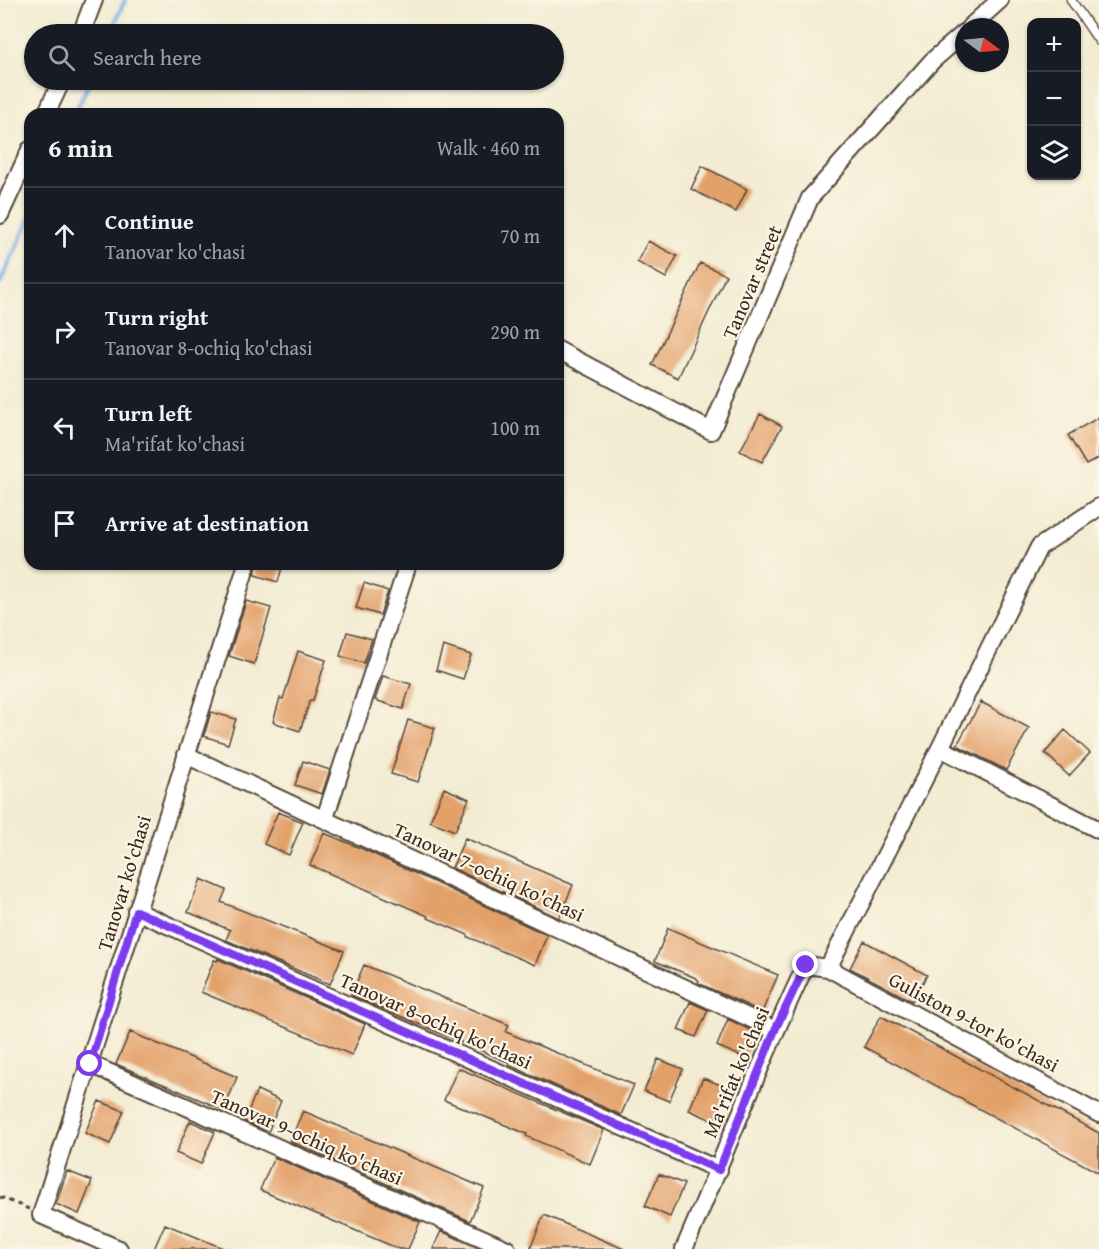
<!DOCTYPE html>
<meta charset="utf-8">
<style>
:root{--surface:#171b24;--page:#20242c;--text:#f1f3f6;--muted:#9ea1a6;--line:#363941}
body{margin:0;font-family:"Gentium Book Plus",serif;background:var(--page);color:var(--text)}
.controls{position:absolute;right:18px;top:18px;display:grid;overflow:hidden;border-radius:12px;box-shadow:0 2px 4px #0004}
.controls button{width:54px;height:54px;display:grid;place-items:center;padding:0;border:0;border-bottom:2px solid var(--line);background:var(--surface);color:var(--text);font:30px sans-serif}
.compass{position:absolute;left:955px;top:18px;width:54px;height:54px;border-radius:50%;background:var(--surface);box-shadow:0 2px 4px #0004;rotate:106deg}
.stop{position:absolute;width:18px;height:18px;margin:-14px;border:4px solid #7c3aed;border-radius:50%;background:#fff}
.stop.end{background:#7c3aed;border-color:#fff;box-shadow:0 2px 6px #0008}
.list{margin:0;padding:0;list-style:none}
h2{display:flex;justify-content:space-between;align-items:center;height:78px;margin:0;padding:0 24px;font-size:26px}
h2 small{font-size:20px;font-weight:400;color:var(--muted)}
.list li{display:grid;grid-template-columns:39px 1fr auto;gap:18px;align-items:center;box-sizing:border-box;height:96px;padding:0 24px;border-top:2px solid var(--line)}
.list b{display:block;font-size:22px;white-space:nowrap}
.list p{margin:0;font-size:20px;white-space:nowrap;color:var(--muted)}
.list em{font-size:20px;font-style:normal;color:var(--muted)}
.icon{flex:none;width:33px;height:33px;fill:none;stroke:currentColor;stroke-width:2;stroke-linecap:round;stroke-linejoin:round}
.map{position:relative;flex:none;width:1099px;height:1249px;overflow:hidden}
.search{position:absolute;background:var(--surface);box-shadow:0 2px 4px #0004;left:24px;top:24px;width:540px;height:66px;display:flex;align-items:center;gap:15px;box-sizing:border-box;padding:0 21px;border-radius:33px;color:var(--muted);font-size:22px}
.panel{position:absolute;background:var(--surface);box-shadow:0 2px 4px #0004;left:24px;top:108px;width:540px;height:462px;border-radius:18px}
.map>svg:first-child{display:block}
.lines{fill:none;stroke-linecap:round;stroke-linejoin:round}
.stream{stroke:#7aade7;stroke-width:4.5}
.building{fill:#e3a16a}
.lane-casing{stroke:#574739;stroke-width:11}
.street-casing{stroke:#574739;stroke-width:20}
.path{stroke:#574739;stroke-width:3;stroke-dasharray:4.5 4.5;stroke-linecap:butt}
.lane{stroke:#fff;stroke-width:8}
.street{stroke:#fff;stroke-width:16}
.route{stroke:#7c3aed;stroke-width:8}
.labels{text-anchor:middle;stroke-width:4.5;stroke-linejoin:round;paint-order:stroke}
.street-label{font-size:20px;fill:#3b2a1e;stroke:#fcf5e5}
</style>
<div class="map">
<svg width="1099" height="1249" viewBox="0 0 1099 1249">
<rect width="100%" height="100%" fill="#fcf5e5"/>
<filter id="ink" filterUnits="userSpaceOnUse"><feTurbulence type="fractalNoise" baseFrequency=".0167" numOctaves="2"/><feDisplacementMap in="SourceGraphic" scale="12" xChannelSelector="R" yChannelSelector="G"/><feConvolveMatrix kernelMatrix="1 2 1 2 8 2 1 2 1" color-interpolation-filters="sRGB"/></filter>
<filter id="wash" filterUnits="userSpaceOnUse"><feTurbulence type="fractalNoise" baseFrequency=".008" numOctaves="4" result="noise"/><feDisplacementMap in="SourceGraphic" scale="24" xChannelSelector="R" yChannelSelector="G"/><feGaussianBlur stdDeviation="1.35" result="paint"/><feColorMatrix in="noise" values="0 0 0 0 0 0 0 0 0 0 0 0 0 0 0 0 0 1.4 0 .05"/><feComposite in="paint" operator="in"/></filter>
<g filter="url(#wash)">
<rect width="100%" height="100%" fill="#f3ecd3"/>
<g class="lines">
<path class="stream" d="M110,34L125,0
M75,114L90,80
M0,283L30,218"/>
</g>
<g id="blocks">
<path class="building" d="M702,166L747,189L736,212L691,189Z
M648,241L677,256L666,278L637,262Z
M700,263L726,275L678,378L652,365Z
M760,414L782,426L762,462L740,451Z
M1099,417V458L1086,465L1068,435Z
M257,564H283L278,582L255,575Z
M364,583L388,591L380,615L356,608Z
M246,601L271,608L254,664L229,656Z
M347,632L372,639L364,663L340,656Z
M443,646L471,655L463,679L436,670Z
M298,651L326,660L313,700H310L300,731L273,722L280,698L283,699Z
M383,676L411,684L403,709L375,700Z
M981,702L1029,728L1006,770L957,745Z
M211,712L236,719L228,744L204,736Z
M408,720L435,728L418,782L391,774Z
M1065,730L1090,753L1069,776L1045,753Z
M303,761L330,770L322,794L295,785Z
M444,788L469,799L455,831L430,821Z
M278,812L303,822L289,855L264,844Z
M324,833L367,851L547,935L535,965L468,937V935L428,918V916L310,865Z
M465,838L573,885L559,918L452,868Z
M201,879L226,890L221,902L344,951L330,984L226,940L230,930L188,912Z
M668,928L778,975L762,1012L698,983L699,981L696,978L655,961Z
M864,941L927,975L912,1001L850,968Z
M218,959L365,1024L352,1055L201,992L214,960L217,961Z
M364,965L509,1025L506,1032L634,1085L621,1115L509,1065L510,1063L351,995Z
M690,1002L708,1010L696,1037L678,1030Z
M881,1016L1099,1133V1173L864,1047Z
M728,1019L756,1033L745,1058L717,1046Z
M130,1032L237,1077L224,1110L116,1064Z
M658,1059L683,1069L669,1101L644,1091Z
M458,1068L604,1130L590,1164L526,1136L527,1134L444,1100Z
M703,1078L728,1088L714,1121L689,1110Z
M257,1090L281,1101L268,1132L244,1121Z
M99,1101L124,1111L110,1144L85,1133Z
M303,1111L484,1188L470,1221L290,1141Z
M190,1121L215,1132L201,1164L176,1153Z
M274,1157L420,1222L408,1249H399L260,1190Z
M67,1171L92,1181L79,1214L56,1204Z
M659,1174L684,1184L670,1217L645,1206Z
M544,1215L624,1249H530Z
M165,1224L225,1249H154Z
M441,1231L481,1249H433Z"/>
</g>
</g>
<g filter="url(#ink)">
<use href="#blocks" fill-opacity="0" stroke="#574739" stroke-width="1.5"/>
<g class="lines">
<defs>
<path id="lane" d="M1071,0L1099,41"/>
<path id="street" d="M970,27L1000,0
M81,34L94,0
M46,114L62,80
M0,215L30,150
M558,350L711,431L810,198L932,61L964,33
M940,748L1099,830
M186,755L775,1030
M325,818L408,564
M136,911L719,1170
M828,968L940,748L1039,547L1099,507
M90,1064L507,1249
M119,1249L41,1215L247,564
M684,1249C725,1155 761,1058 806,965L828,968L1099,1114"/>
</defs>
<use href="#lane" class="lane-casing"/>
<use href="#street" class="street-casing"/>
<path class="path" d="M0,1197L29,1209"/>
<use href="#lane" class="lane"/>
<use href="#street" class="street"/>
</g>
</g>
<g class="lines" filter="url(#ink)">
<path class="route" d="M90,1064L136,911L719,1170L775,1030L806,965"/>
</g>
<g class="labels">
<g class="street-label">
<text transform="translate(752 282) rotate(-67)" y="7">Tanovar street</text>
<text transform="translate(489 872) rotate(25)" y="7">Tanovar 7-ochiq ko'chasi</text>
<text transform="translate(124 883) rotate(-73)" y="7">Tanovar ko'chasi</text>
<text transform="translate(436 1021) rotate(24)" y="7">Tanovar 8-ochiq ko'chasi</text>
<text transform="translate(974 1022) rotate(28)" y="7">Guliston 9-tor ko'chasi</text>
<text transform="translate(736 1072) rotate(-67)" y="7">Ma'rifat ko'chasi</text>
<text transform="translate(307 1137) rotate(24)" y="7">Tanovar 9-ochiq ko'chasi</text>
</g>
</g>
</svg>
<div class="controls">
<button>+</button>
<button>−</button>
<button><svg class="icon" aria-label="layers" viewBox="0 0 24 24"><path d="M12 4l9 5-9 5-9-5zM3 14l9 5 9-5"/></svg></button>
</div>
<svg class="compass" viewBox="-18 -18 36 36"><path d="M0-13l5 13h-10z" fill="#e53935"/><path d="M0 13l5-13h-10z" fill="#9ea1a6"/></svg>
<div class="stop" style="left:90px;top:1064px"></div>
<div class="stop end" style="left:806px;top:965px"></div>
<div class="search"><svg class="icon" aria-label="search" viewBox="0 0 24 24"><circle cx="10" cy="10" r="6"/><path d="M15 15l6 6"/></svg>Search here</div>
<section class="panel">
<h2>6 min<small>Walk · 460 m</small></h2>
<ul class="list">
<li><svg class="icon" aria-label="ahead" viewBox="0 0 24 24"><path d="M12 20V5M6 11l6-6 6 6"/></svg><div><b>Continue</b><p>Tanovar ko'chasi</p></div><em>70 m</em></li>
<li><svg class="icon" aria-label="right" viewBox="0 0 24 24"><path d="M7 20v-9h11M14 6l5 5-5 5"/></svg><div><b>Turn right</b><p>Tanovar 8-ochiq ko'chasi</p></div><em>290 m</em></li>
<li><svg class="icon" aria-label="left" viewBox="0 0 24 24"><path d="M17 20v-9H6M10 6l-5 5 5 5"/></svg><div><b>Turn left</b><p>Ma'rifat ko'chasi</p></div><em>100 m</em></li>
<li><svg class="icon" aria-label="arrive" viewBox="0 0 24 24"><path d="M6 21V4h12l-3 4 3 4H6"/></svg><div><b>Arrive at destination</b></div></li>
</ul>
</section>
</div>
